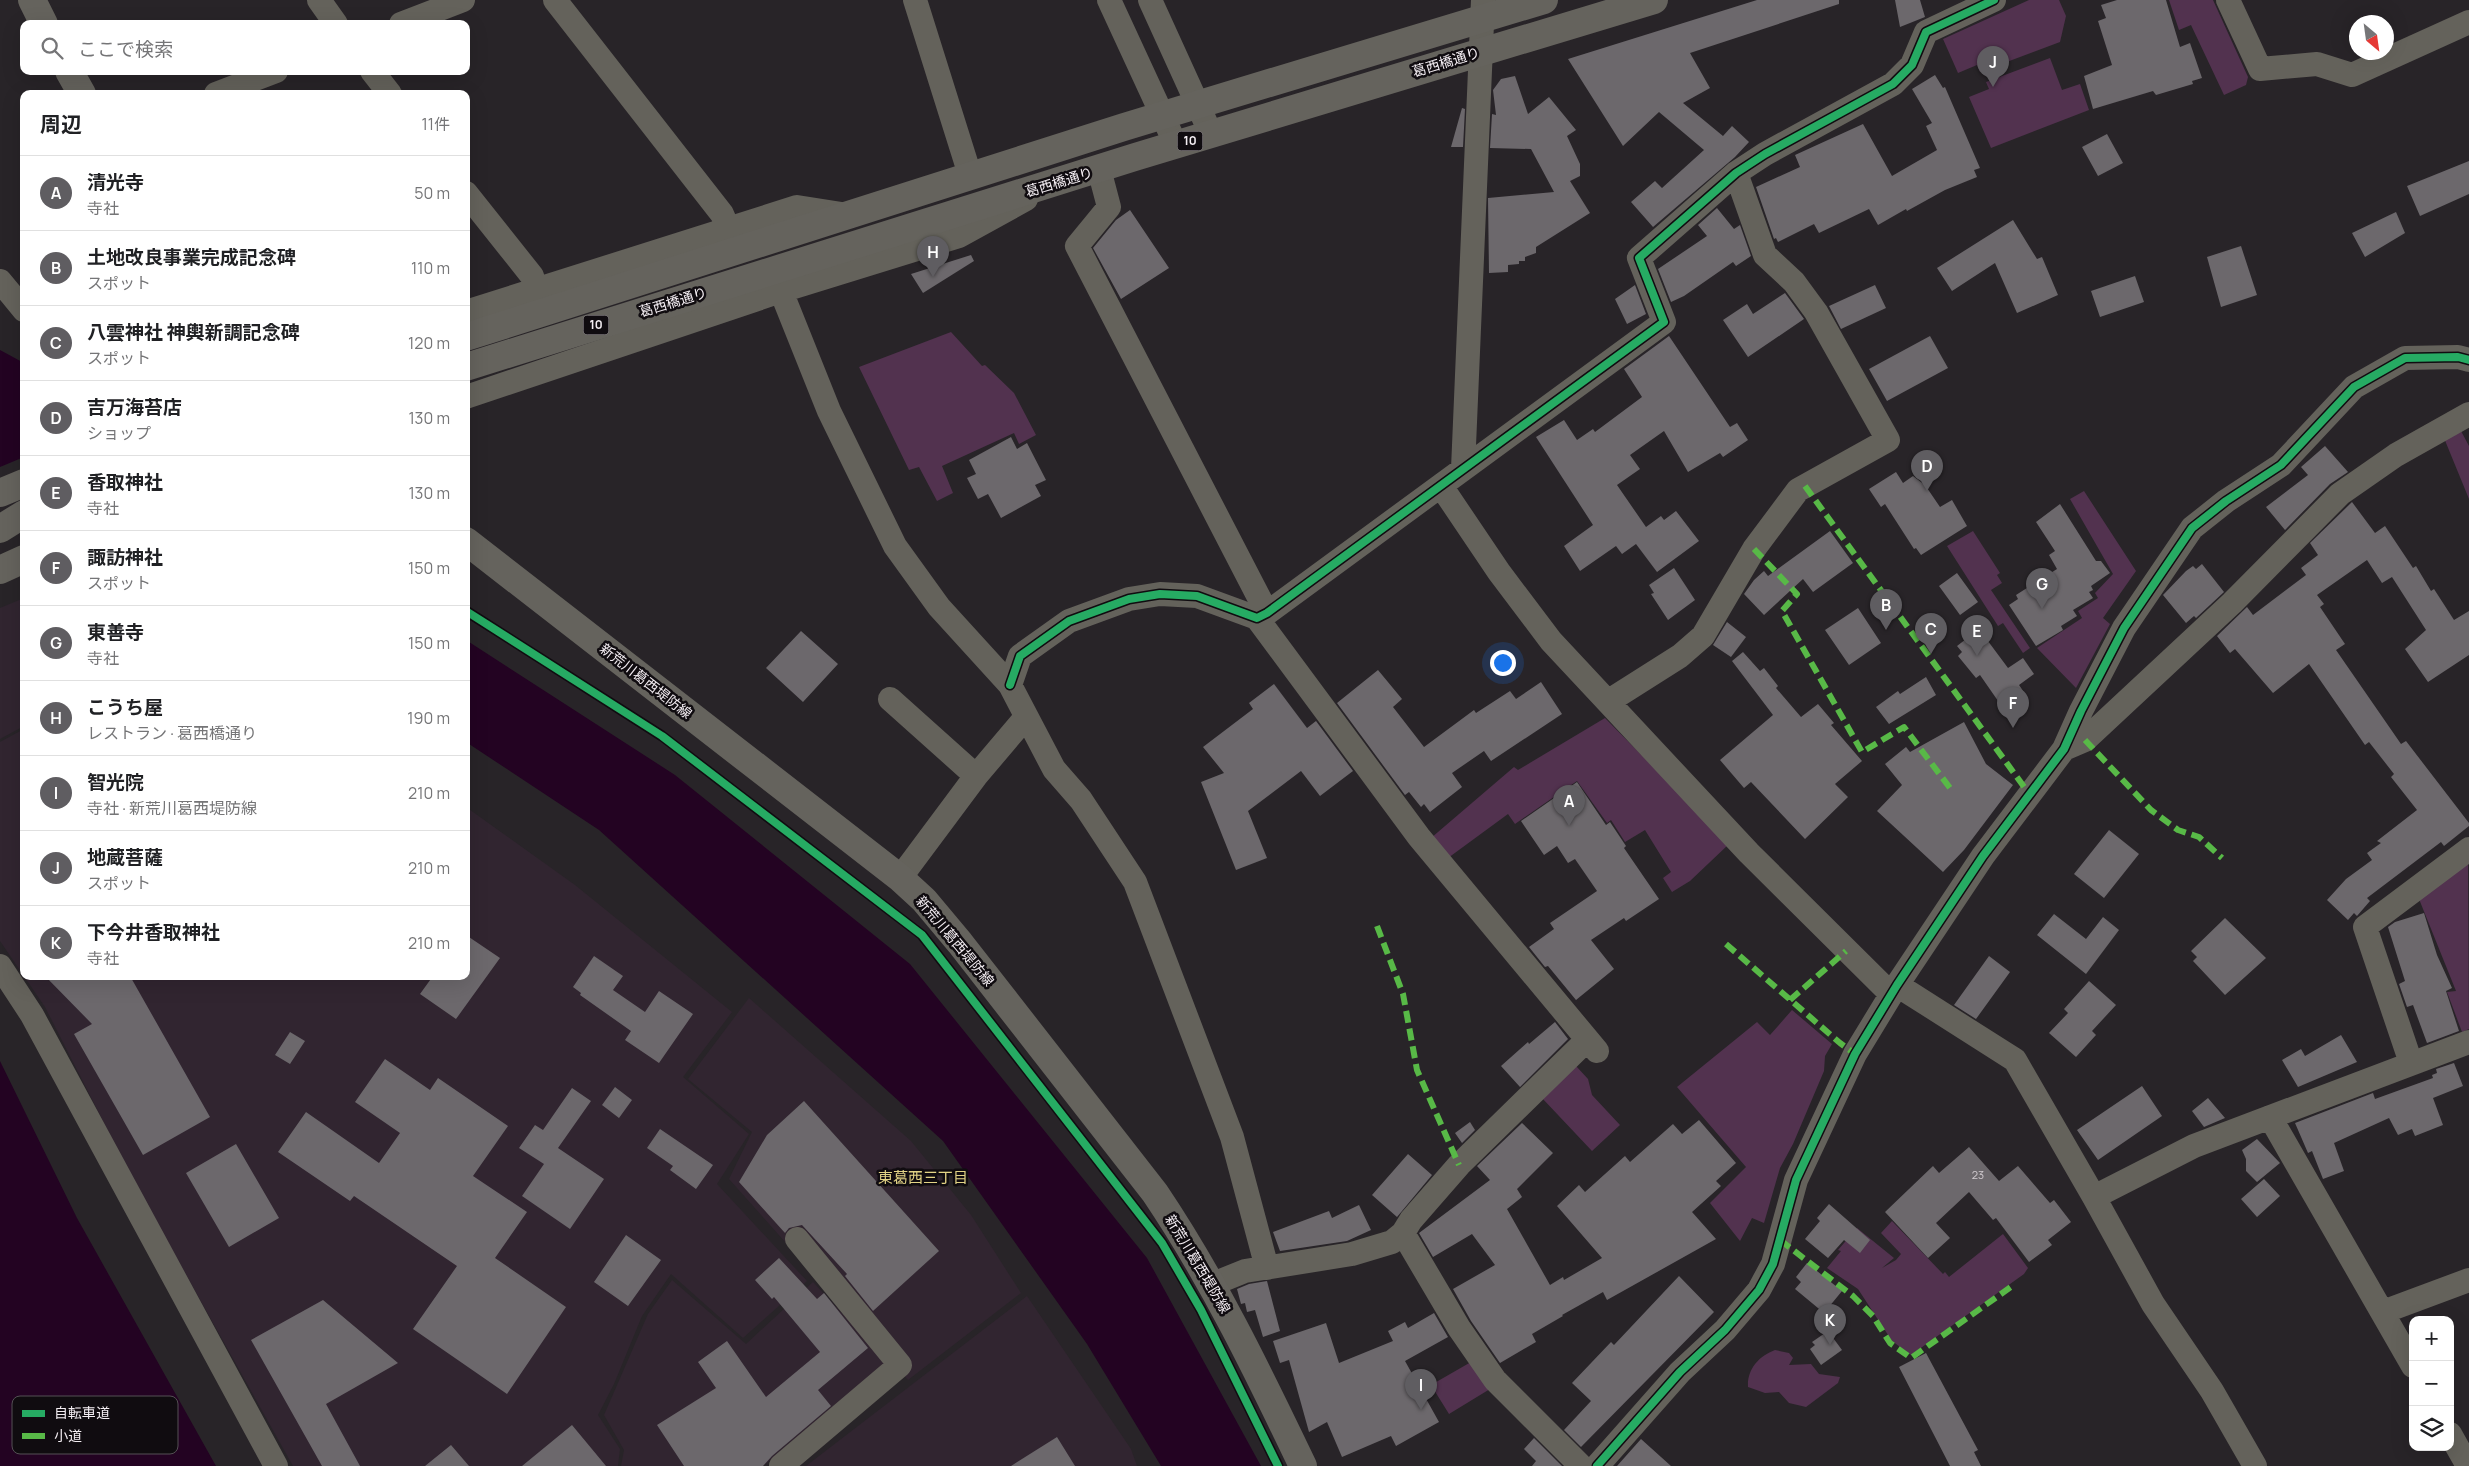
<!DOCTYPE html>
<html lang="ja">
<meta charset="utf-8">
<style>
:root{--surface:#fff;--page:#f2f2f2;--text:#202124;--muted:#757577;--line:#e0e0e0;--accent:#5f5d61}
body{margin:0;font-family:Manrope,"Noto Sans JP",sans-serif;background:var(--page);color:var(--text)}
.controls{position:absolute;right:15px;bottom:15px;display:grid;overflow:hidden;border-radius:10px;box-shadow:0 5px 20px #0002}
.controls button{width:45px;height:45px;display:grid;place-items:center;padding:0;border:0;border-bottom:1px solid var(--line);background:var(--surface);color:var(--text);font:25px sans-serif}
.compass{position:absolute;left:2349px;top:15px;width:45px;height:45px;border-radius:50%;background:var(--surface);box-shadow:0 5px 20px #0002;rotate:151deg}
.you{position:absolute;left:1502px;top:662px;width:18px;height:18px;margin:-12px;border:4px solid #fff;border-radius:50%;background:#1a73e8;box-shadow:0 0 0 8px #1a73e833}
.badge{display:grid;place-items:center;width:32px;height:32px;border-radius:50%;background:var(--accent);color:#fff;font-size:16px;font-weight:700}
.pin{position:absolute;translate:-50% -41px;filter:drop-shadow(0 1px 2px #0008)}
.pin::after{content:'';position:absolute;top:26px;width:18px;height:15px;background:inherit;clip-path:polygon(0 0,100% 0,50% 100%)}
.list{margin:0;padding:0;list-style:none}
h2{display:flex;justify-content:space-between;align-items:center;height:65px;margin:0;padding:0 20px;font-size:21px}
h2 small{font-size:16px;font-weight:400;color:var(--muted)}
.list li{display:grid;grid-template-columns:32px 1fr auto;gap:15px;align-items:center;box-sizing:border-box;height:75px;padding:0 20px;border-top:1px solid var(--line)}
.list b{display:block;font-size:19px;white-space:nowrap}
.list p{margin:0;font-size:16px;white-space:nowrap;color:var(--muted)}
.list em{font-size:16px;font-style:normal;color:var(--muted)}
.icon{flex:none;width:28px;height:28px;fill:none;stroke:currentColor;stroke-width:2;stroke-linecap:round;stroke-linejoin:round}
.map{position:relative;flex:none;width:2469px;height:1466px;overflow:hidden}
.search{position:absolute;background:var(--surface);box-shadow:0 5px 20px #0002;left:20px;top:20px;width:450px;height:55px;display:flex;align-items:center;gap:12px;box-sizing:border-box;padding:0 18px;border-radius:10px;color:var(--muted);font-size:19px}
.panel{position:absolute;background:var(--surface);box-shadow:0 5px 20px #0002;left:20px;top:90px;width:450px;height:890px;border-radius:10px}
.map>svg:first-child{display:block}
.built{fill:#312530}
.green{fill:#52324f}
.water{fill:#230322}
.pier{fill:#282428}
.building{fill:#6c686c}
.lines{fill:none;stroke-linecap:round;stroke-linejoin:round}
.minor{stroke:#64625b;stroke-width:24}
.major{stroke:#65635d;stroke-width:28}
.quiet{stroke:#58b947;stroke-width:6;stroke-dasharray:12 6;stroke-linecap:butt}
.cycleway-casing{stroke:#100c10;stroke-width:11}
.cycleway{stroke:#26ab63;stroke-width:8}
.labels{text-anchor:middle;stroke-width:5;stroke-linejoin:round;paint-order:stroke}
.number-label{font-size:11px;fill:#d2ccd1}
.shield{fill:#100c10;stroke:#b0aaaf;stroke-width:1}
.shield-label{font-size:12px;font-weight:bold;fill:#f4eef3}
.street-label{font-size:14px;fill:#f4eef3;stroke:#100c10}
.neighbourhood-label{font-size:15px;fill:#e3d486;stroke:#100c10}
.key{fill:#100c10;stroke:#545054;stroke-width:1}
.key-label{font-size:14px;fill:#f4eef3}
</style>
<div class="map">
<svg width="2469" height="1466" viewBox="0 0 2469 1466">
<rect width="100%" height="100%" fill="#282428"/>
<path class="built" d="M24,598V726L0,739V608Z
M24,729V976H466V807L575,885L732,1012L683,1077L749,1134L717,1184L807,1281L743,1338L671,1274L642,1316L614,1384L598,1415L620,1449L618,1466H293L132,1178L45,1007L0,941V742Z
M749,998L911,1141L971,1215L1021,1293L908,1380L729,1179L752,1132L688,1079Z
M672,1280L746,1344L813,1282L890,1365L763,1466H621L624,1450L604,1415L648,1314Z
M1027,1296L1131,1449L1137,1466H806Z"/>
<path class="green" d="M2029,0H2059L2066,16L2060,42L1980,72L1977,65L1958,73L1943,39Z
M2169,0H2213L2248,77L2246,85L2224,95L2191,25L2179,30Z
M2050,58L2062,90L2080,84L2089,110L1991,148L1969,97L1989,89L1986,82Z
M951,332L982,366L985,365L1014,393L1036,435L1019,444L1014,433L942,466L953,493L937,501L919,467L909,470L859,367Z
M2461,431L2469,446V499L2444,438Z
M2084,491L2136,571L2103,618L2110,624L2076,688L2037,648L2082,618L2078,611L2098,598L2095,593L2113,574L2070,499Z
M1973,531L2000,573L1997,575L2002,583L1991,590L2030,648L2023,653L2003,623L1998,626L1947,546Z
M1605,718L1729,844L1690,881L1672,892L1663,878L1671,872L1645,830L1625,842L1611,820L1607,823L1577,781L1515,824L1508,814L1448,858L1431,838L1514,767L1518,770Z
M2468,864L2469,1029L2462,1032L2447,992L2456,991L2419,899Z
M1792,1010L1832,1044L1825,1056L1824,1071L1793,1144L1780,1168L1764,1223L1752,1218L1740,1241L1710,1203L1746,1167L1677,1087L1757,1022L1770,1035Z
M1576,1066L1588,1079L1592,1095L1620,1125L1592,1151L1542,1098Z
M1892,1221L1943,1274L1945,1272L1949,1277L2003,1234L2028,1268L2024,1274L1911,1355L1892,1341L1858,1289L1827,1268L1841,1251L1838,1250L1857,1228L1894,1258L1882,1268L1896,1260L1901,1254L1881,1233Z
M1775,1350L1789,1353L1793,1358L1789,1365L1811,1364L1819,1374L1840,1377L1838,1383L1806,1407L1789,1403L1779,1392L1765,1393L1748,1387C1747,1369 1759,1356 1775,1350Z
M1471,1362L1490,1389L1449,1414L1431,1385Z"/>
<path class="water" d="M0,350L24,363V485L0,474Z
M466,640L675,775L910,964L1147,1258L1261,1466H1161L1087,1344L943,1141L599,830L466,742Z
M0,1061L77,1218L216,1466H0Z"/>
<path class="pier" d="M24,457V488L0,477V467Z"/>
<path class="building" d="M1757,0H1839V4L1690,53L1710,88L1683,103L1723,136L1732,126L1749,142L1735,157L1653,227L1631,202L1655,181L1662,188L1704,150L1659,112L1623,146L1568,59Z
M1895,0H1920L1925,17L1900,27Z
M2117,0H2166L2180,47L2190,43L2202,78L2192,81L2193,84L2156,95L2153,91L2093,109L2084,76L2112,65L2098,21L2106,18L2101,5Z
M1935,75L1943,88L1945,87L1980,168L1974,170L1977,177L1945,190L1907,211L1906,209L1878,225L1869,209L1819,233L1814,224L1778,242L1776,238L1774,239L1756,187L1800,167L1795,155L1863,124L1892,176L1937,150L1926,126L1932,123L1912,89Z
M1515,76L1528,114L1549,97L1576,130L1567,136L1580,164V176L1570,181L1590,213L1536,247V253L1525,257V261H1519V264L1508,265V272L1489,273L1488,198L1554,192L1531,149L1490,148L1492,114L1496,115L1493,90L1501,79Z
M1462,108L1465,109L1463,147H1451Z
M2107,134L2123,163L2098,176L2082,147Z
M2469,161V194L2420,216L2407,186Z
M1717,208L1734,229L1740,225L1751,256L1736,266L1733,262L1684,296L1671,302L1658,269L1707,236L1698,225Z
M1130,210L1169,268L1121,299L1093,248L1116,220Z
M2396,212L2405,233L2365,257L2352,233Z
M2013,220L2037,259L2042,257L2058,295L2017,313L1995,263L1952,291L1937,268Z
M2241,246L2257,295L2221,307L2207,257Z
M971,255L974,261L923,293L911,274Z
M2135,276L2144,302L2100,317L2091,291Z
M1635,285L1646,314L1627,324L1615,299Z
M1875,285L1886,308L1841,329L1829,306Z
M1785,293L1804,319L1748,357L1723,320L1747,304L1753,314Z
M1669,336L1730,427L1737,423L1748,440L1723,457L1720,453L1688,472L1664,431L1630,455L1640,469L1617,485L1646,527L1661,516L1664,520L1676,511L1699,541L1657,572L1636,544L1622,554L1616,546L1580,571L1564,546L1593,525L1536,437L1564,420L1577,440L1593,429L1595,432L1642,397L1624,369Z
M1930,336L1948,368L1887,401L1869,369Z
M1011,437L1017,449L1027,443L1046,480L1035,485L1041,496L1001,518L988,494L978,499L967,478L976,474L969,460Z
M2325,446L2348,472L2330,484L2285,530L2266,507L2308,475L2301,467Z
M1896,472L1903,483L1913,476L1925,485L1940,507L1952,500L1967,526L1921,555L1916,548L1914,549L1885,504L1881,507L1869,489Z
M2352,502L2375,533L2385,526L2413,568L2416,566L2431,591L2434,589L2454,620L2469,611V655L2428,682L2405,649L2426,630L2392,577L2382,583L2367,560L2317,595L2324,604L2320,607L2345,644L2336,650L2401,744L2406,741L2469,823V826L2444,846L2441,842L2367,898L2370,901L2357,916L2354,913L2348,920L2327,900L2346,879L2372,860L2367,853L2381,843L2377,841L2417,810L2391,777L2394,774L2369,742L2365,745L2309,664L2273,693L2235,649L2230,653L2217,636L2247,607L2253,615L2306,575L2301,568L2318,555L2310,543Z
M2060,504L2096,561H2101L2110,573L2091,586L2093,590L2089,592L2093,598L2073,610L2077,616L2061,626L2063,630L2036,646L2009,605L2018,599L2016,595L2057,569L2049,555L2055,551L2036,522Z
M1830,531L1853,563L1813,592L1803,579L1764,615L1744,594L1754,580L1764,571L1768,576Z
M2202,564L2224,592L2196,618L2194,616L2186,623L2163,595L2186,571L2193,566L2196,569Z
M1674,568L1695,600L1668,620L1651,594L1654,593L1649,585Z
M1957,573L1978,602L1960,615L1939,586Z
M1858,608L1881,643L1849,665L1825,630Z
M1727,622L1746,637L1731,657L1713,645Z
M1979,629L2008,668L2023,658L2034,674L2019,685L2026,695L2005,711L1980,675L1976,678L1958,656L1962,652L1957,646Z
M801,631L838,664L803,702L766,668Z
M1743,652L1760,671L1764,668L1778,686L1776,688L1801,717L1818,704L1834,723L1831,725L1862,761L1835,784L1848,797L1805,839L1751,782L1744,788L1720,760L1773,715L1732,661Z
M1378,670L1402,699L1393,707L1424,747L1474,710L1476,713L1510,691L1516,699L1541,682L1562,714L1491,761L1484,751L1452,773L1462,787L1430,812L1424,804L1421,807L1409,792L1405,795L1337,703Z
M1926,677L1936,695L1889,724L1876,707L1898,691L1900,694Z
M1274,684L1307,728L1316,721L1353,771L1320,796L1301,771L1248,811L1267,858L1236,870L1201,782L1224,773L1203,747L1253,709L1249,703Z
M1964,722L1986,764L2013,785L1964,850L1943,872L1877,811L1902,785L1885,764L1906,747L1910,752Z
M1577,782L1606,825L1610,822L1626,846L1624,848L1659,899L1626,921L1624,918L1591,940L1614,969L1576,1000L1548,966L1545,967L1529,947L1554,929L1550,923L1597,891L1575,859L1568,863L1557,846L1544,855L1521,821Z
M2109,830L2139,854L2104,898L2074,874Z
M2424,913L2437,955L2452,988L2446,991L2459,1031L2427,1043L2413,1005L2407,1007L2399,984L2405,981L2388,927L2395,922Z
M2054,914L2086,939L2103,917L2119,930L2086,974L2037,935Z
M2225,918L2266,958L2225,995L2193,961L2197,957L2191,951Z
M466,935L500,958L456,1019L420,994L433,976H466Z
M594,956L623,976L613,990L645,1012L659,991L693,1014L659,1063L625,1040L631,1031L580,995L581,993L573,987Z
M1989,956L2010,972L1976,1019L1954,1005Z
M45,976H130L210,1117L143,1155L74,1034L92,1024Z
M2089,981L2116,1005L2092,1031L2096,1035L2076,1057L2049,1033L2068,1013L2064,1009Z
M1555,1022L1568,1039L1520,1087L1501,1066L1528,1042L1529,1044Z
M290,1032L305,1041L290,1064L275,1055Z
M2341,1035L2357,1062L2298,1087L2282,1060L2301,1049L2305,1056Z
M385,1059L430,1090L438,1078L508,1126L473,1176L527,1212L495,1258L566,1307L507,1394L413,1329L457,1266L354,1196L350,1201L278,1152L306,1112L379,1163L400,1133L355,1102Z
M2454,1063L2463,1086L2433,1098L2443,1125L2415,1136L2412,1129L2398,1135L2389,1118L2334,1143L2344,1171L2323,1179L2312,1151L2308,1153L2295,1123L2373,1093L2375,1099L2433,1078L2432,1075L2437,1073L2436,1069Z
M2142,1086L2162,1116L2098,1160L2077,1130Z
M615,1087L632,1100L619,1118L602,1105Z
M572,1088L591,1101L558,1148L604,1179L570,1229L522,1196L544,1164L519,1148L535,1125L543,1130Z
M2208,1098L2225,1118L2204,1127L2192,1111Z
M804,1101L939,1251L873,1311L845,1276L847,1274L802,1225L789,1228L785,1233L739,1182L767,1135Z
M1699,1120L1736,1163L1716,1181L1721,1186L1692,1212L1716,1239L1607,1300L1603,1292L1562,1315L1563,1316L1532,1334L1536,1342L1500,1363L1471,1321L1453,1289L1495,1265L1472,1234L1433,1257L1419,1233L1490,1180L1477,1166L1522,1123L1553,1153L1517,1189L1522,1197L1507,1209L1550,1285L1563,1277L1564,1280L1602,1258L1557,1206L1579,1185L1585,1192L1625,1156L1630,1162L1673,1124L1682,1134Z
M1470,1122L1475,1130L1462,1143L1455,1133Z
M660,1129L713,1165L696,1189L670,1170L673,1166L647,1148Z
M2257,1139L2280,1163L2257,1182L2246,1171V1159L2242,1150Z
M236,1144L279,1218L229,1247L186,1173Z
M1969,1147L1999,1181L2018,1166L2050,1203L2054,1200L2071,1222L2048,1240L2052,1245L2029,1262L1996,1218L1993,1220L1969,1192L1936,1223L1950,1238L1928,1258L1885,1212L1933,1166L1939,1173Z
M1408,1154L1432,1175L1397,1217L1372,1195Z
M2264,1179L2280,1196L2257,1217L2241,1199Z
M1829,1204L1870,1240L1860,1253L1844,1240L1828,1258L1805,1239L1820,1221L1817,1218Z
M1359,1205L1371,1230L1347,1241L1280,1251L1273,1232L1329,1211L1332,1218Z
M626,1235L661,1260L628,1306L594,1282Z
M779,1258L817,1299L824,1293L868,1348L818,1390L831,1406L772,1456L763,1466H684L657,1425L716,1388L698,1362L727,1341L766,1397L820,1352L774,1297L772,1299L755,1280Z
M1807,1263L1842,1291L1824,1313L1795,1289L1801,1282L1796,1277Z
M1679,1276L1714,1312L1581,1447L1564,1430L1591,1401L1572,1383L1611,1342L1614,1345Z
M1267,1281L1280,1331L1263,1337L1255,1310L1247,1312L1245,1303L1241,1304L1237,1289L1249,1284Z
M323,1300L398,1363L326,1404L360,1466H322L251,1340Z
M1434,1313L1448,1337L1405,1361L1439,1422L1396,1446L1391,1436L1342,1457L1327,1422L1309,1432L1289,1360L1280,1363L1273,1341L1326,1323L1339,1363L1393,1341L1388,1331L1405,1322L1408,1328Z
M1828,1331L1842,1350L1821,1365L1810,1349L1815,1345L1812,1342Z
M1926,1353L1978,1450L1974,1452L1981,1466H1950L1899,1367Z
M572,1425L606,1466H522Z
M1057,1437L1075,1466H1011Z
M1534,1438L1562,1466H1532L1536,1461L1524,1449Z
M1641,1439L1671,1466H1617Z
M451,1445L469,1466H425Z"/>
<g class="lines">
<path class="minor" d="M319,0L336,24
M555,0L722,214L729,230
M915,0L970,175
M1109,0L1176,145
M1150,0L1211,134
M2228,0L2260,69L2317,64L2352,75L2469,22
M401,24L463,0
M372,71L390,94
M216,94L276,71
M1099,169L1109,207L1077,246L1267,613
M466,193L532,276L536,290
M0,281L24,310
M781,291L829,411L895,546L939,607L1010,685L1054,769L1081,800L1135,882L1232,1137L1267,1268
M466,312L797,207L848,215
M466,397L781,291L959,236L1026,199
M1463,469L1483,0
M1441,486L1499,572L1551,641L1749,853L1891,994
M1257,618L1419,837L1597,1051
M1010,685L1020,656L1069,621L1129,599L1160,594L1197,596L1257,618L1267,613L1664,322L1639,258L1736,173L1765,154L1893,84L1912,65L1926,32L1994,0
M890,699L976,776
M1609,701L1680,656L1703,636L1754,549L1798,490L1888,440L1816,312L1794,282L1765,255L1736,173
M2064,749L2085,740L2232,603L2340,494L2396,455L2469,414
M900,878L976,776L1026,717
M0,966L32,1015L276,1466
M1897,985L2015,1060L2094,1197L2153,1304L2212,1391L2255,1466
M2411,1063L2365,927L2469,849
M2270,1117L2413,1366
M2094,1197L2194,1146L2469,1042
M1403,1233L1459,1328L1495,1380L1581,1466
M1213,1284L1245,1271L1352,1254L1392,1242L1403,1233L1411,1220L1459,1165L1587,1040
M2383,1312L2469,1280
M2450,1434L2468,1466
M781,1466L900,1365L797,1239
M1597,1466L1680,1372L1725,1330L1759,1290L1773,1264L1796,1180L1855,1054L1897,985L1983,856L2064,749L2081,711L2124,628L2192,528L2226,501L2281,465L2354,387L2405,358L2458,357L2469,360"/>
<path class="major" d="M32,0L44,24
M69,71L82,94
M466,337L1124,127L1544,0
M466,367L1135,157L1654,0
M0,493L24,483
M0,529L24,514
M466,541L900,878L924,900L960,943L1155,1193C1213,1279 1258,1372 1303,1466
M0,570L24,559"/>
<path class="quiet" d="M1805,486L2030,795
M1754,549L1797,594L1782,611L1862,752L1904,727L1950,788
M2085,740L2151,810L2178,830L2199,837L2222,858
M1377,926L1403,994L1417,1070L1459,1165
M1726,944L1840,1043L1855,1054
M1790,1000L1846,951
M1780,1240L1853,1296L1873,1316L1890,1343L1911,1358L2015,1284"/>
<defs>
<path id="cycleway" d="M466,611L662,736L922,935L1162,1243L1201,1310L1278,1466
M1010,685L1020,656L1069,621L1129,599L1160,594L1197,596L1257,618L1267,613L1664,322L1639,258L1736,173L1765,154L1893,84L1912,65L1926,32L1994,0
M1597,1466L1680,1372L1725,1330L1759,1290L1773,1264L1796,1180L1855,1054L1897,985L1983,856L2064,749L2081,711L2124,628L2192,528L2226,501L2281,465L2354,387L2405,358L2458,357L2469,360"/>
</defs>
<use href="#cycleway" class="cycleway-casing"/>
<use href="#cycleway" class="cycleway"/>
</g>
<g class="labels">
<g class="number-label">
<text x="1978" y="1179">23</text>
</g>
<g class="shield">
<rect x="1177.5" y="131.5" width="25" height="19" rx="4"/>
<rect x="583.5" y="315.5" width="25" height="19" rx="4"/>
</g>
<g class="shield-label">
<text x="1190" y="145">10</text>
<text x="596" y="329">10</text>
</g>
<g class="street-label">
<text transform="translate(1446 62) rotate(-17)" y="5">葛西橋通り</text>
<text transform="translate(1059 182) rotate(-17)" y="5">葛西橋通り</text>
<text transform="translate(673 302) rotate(-17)" y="5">葛西橋通り</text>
<text transform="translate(646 681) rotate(38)" y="5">新荒川葛西堤防線</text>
<text transform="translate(955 941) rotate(50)" y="5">新荒川葛西堤防線</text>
<text transform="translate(1198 1264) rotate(59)" y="5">新荒川葛西堤防線</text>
</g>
<g class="neighbourhood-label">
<text x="923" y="1183">東葛西三丁目</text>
</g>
</g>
<rect x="12" y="1396" width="166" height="58" rx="8" class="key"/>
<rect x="22" y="1410" width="23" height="7" fill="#26ab63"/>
<rect x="22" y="1433" width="23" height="6" fill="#58b947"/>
<g class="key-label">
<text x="54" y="1418">自転車道</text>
<text x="54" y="1441">小道</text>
</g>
</svg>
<div class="controls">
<button>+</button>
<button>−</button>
<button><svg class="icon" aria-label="layers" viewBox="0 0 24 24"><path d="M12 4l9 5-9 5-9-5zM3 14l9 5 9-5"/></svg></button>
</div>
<svg class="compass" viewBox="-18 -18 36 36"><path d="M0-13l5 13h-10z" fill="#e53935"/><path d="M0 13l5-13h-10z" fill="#757577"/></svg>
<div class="you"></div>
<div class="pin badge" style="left:1569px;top:826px">A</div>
<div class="pin badge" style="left:1886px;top:630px">B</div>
<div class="pin badge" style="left:1931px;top:654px">C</div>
<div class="pin badge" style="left:1927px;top:491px">D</div>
<div class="pin badge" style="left:1977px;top:656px">E</div>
<div class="pin badge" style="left:2013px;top:728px">F</div>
<div class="pin badge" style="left:2042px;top:609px">G</div>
<div class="pin badge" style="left:933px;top:277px">H</div>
<div class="pin badge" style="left:1421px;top:1410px">I</div>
<div class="pin badge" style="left:1993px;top:87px">J</div>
<div class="pin badge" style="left:1830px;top:1345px">K</div>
<div class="search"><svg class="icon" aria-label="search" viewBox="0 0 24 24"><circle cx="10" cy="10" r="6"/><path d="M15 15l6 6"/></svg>ここで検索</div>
<section class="panel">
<h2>周辺<small>11件</small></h2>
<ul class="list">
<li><span class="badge">A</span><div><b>清光寺</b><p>寺社</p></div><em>50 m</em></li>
<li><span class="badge">B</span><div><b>土地改良事業完成記念碑</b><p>スポット</p></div><em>110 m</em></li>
<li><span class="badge">C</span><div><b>八雲神社 神輿新調記念碑</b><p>スポット</p></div><em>120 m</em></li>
<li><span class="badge">D</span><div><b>吉万海苔店</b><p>ショップ</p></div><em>130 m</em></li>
<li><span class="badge">E</span><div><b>香取神社</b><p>寺社</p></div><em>130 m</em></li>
<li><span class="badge">F</span><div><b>諏訪神社</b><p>スポット</p></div><em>150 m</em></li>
<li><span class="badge">G</span><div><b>東善寺</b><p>寺社</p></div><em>150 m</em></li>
<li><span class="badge">H</span><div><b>こうち屋</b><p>レストラン · 葛西橋通り</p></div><em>190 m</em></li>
<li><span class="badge">I</span><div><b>智光院</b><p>寺社 · 新荒川葛西堤防線</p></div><em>210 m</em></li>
<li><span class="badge">J</span><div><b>地蔵菩薩</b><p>スポット</p></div><em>210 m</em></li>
<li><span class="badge">K</span><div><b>下今井香取神社</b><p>寺社</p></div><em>210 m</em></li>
</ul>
</section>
</div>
